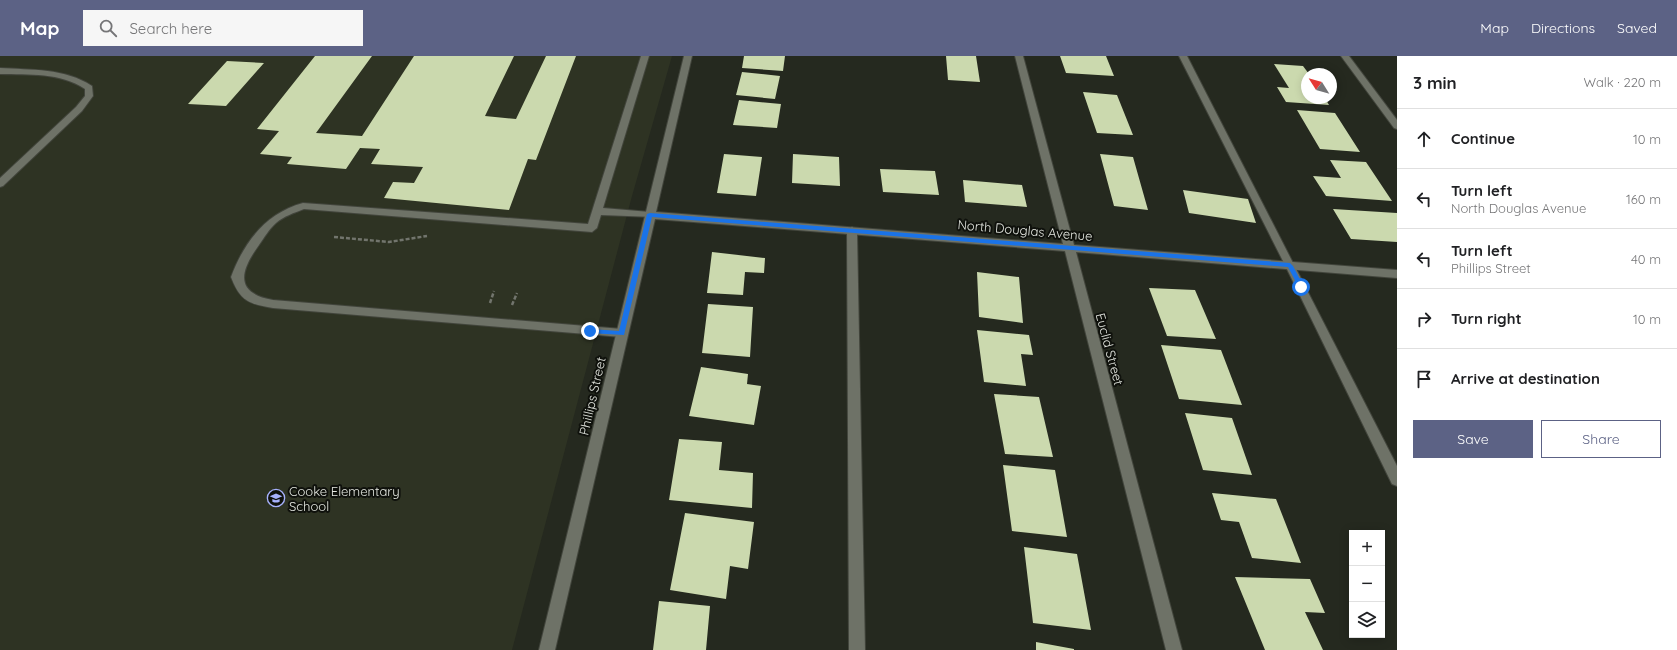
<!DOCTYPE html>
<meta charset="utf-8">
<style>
:root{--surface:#fff;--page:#f6f6f6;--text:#202124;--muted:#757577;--line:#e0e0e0;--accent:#5c6285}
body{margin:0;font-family:Quicksand,sans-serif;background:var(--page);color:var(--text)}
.controls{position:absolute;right:12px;bottom:12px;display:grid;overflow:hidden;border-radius:0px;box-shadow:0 2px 10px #0003}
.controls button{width:36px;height:36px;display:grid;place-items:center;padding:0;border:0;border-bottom:1px solid var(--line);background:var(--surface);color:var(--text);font:20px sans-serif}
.compass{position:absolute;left:1301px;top:12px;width:36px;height:36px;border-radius:50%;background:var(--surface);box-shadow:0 2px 10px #0003;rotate:307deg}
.stop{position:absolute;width:12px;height:12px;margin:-9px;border:3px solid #1a73e8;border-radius:50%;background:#fff}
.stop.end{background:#1a73e8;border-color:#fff;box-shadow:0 1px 4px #0008}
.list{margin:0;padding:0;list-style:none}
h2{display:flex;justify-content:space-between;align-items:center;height:52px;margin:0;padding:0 16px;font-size:17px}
h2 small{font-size:13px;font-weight:400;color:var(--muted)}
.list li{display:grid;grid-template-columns:26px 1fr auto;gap:12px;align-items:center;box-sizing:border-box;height:60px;padding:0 16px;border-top:1px solid var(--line)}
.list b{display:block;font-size:15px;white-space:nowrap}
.list p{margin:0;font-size:13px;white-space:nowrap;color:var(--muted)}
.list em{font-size:13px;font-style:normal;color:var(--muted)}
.actions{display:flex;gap:8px;padding:12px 16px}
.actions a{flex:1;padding:9px 0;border:1px solid var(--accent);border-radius:0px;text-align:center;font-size:14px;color:var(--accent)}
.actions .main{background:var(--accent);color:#fff}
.icon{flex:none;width:22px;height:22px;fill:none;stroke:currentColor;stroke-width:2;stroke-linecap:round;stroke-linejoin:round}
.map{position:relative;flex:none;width:1397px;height:594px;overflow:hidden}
header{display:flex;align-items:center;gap:24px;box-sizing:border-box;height:56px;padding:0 20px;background:var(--accent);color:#fff}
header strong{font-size:19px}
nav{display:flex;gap:22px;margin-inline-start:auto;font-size:14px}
.search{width:280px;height:36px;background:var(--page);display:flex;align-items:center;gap:10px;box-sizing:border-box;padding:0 14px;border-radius:0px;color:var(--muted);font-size:15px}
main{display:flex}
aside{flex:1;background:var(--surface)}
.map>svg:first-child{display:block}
.built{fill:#2e3323}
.building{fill:#cbd9ae}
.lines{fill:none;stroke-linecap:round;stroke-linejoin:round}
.service-casing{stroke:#42453c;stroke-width:2}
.minor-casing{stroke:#42453c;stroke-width:2}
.path{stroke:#72756d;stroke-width:2.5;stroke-dasharray:4 2;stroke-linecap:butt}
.service{fill:#6e7267;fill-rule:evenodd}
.minor{fill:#6e7267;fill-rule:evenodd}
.route{fill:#1a73e8}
.labels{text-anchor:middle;stroke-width:4;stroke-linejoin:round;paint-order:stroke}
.street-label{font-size:13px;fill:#e6e9e2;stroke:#0f110c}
.poi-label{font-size:13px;fill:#e6e9e2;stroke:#0f110c;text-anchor:start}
</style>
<header>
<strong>Map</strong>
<div class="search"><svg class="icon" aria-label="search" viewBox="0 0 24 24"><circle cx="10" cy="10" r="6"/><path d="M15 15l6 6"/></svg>Search here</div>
<nav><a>Map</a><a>Directions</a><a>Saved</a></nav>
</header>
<main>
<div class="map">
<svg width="1397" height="594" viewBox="0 0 1397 594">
<rect width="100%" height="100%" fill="#25291f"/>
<path class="built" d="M0,0H672L632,140L512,594H0Z"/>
<path class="building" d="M315,0H372L316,77L362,80L414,0H514L485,60L516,63L546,0H576L536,104L528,103L509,154L384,142L393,126L414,127L423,111L371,108L380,93L360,92L346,113L287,108L292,101L260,98L279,75L257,73Z
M744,0H785L783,15L742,12Z
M946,0H976L980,26L948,24Z
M1060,0H1106L1114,20L1066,17Z
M227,5L264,7L226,50L188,48Z
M1274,8L1303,10L1309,18H1307V42H1325L1329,49L1286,46L1277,31L1289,32Z
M742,16L780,20L775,43L736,39Z
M1083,36L1117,39L1133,79L1097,77Z
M739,44L781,48L777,72L733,69Z
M1297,54L1335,57L1360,96L1320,93Z
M724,98L762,101L756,140L717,137Z
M793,98L839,101L840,130L792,127Z
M1100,98L1133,101L1148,154L1114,150Z
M1330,104L1366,106L1392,145L1326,140L1313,120L1341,122Z
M880,113L935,115L939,139L883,136Z
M963,124L1022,129L1027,151L965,146Z
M1183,134L1248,143L1256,167L1189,157Z
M1333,153L1397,157V186L1351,183Z
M712,196L765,202L764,217L745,216L743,239L707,237Z
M977,216L1019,221L1023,267L979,261Z
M1149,232L1195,234L1216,283L1167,280Z
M708,248L753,251L750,301L702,297Z
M977,274L1029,279L1033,299L1021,298L1026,330L984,326Z
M1161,289L1221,294L1242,349L1179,343Z
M701,311L748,318L747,328L761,330L754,369L689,360Z
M994,338L1039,341L1053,401L1005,398Z
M1185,357L1232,362L1252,419L1203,414Z
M679,383L722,386L719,414L753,417L752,452L669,444Z
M1003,409L1055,414L1067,481L1012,475Z
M1212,437L1276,443L1301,507L1252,502L1239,466L1221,464Z
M685,457L754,466L748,513L730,510L726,543L670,534Z
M1024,491L1077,498L1091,574L1033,567Z
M1235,521L1310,523L1325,557L1305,556L1323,594H1265Z
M659,545L710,550L706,594H653Z
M1036,586L1074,593V594H1036Z"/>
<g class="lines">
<defs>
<path id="service" d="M641,0H649L603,152L650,156L655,159L654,161L601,159L597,172L592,176L304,153C294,157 284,160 276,167C269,173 264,182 259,189C240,215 234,237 273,244L622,273L626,274L628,277L626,280L622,281L273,252C249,248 240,245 231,221C244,186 266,157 303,147L588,168Z
M1179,0H1187L1397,410V430L1392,428L1285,209Z
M0,12C31,14 65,12 92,30L93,40L82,55L3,130L0,131V122L76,51L85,40V33C60,16 29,19 0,18Z
M852,171L857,175L865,594H849L847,175Z"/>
<path id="minor" d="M684,0H692L656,156L1063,188L1015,0H1023L1074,189L1397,214V222L1076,196L1182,594H1166L1065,195L655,163L555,594H539Z
M1341,0H1349L1397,64V73L1394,72Z"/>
</defs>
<use href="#service" class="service-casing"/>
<use href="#minor" class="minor-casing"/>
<path class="path" d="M334,181L389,186L427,180
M490,247L494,235
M512,249L517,237"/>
<use href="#service" class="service"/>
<use href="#minor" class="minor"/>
</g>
<path class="route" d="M650,157L1290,207L1293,210L1304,231L1299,232L1288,211L652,161L624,279L588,277L587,275L590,273L619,275L647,158Z"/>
<defs>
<symbol id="school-ring" viewBox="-11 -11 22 22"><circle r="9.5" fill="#0f110c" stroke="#a6b1fc" stroke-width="1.5"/><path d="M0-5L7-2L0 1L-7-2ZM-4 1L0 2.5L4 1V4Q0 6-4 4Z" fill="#a6b1fc"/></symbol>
</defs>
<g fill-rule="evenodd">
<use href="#school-ring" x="266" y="432" width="20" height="20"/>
</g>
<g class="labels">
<g class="street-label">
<text transform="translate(1025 174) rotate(5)" y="5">North Douglas Avenue</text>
<text transform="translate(1110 293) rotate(75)" y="5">Euclid Street</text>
<text transform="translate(592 340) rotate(-77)" y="5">Phillips Street</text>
</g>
<g class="poi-label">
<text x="289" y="440">Cooke Elementary<tspan x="289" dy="15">School</tspan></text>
</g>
</g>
</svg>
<div class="controls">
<button>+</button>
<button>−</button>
<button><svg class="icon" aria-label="layers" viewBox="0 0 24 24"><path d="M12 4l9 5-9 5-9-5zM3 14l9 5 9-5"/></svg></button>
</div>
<svg class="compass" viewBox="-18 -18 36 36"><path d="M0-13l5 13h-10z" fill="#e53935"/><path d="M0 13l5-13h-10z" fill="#757577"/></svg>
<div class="stop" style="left:1301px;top:231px"></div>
<div class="stop end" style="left:590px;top:275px"></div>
</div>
<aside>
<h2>3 min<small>Walk · 220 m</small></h2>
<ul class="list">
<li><svg class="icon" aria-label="ahead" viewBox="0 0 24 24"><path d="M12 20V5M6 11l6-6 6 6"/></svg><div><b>Continue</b></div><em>10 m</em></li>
<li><svg class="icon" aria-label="left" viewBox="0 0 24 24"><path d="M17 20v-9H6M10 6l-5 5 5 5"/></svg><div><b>Turn left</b><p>North Douglas Avenue</p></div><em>160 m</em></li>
<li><svg class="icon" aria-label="left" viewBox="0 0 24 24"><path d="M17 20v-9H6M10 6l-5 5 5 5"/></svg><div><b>Turn left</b><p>Phillips Street</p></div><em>40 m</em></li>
<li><svg class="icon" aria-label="right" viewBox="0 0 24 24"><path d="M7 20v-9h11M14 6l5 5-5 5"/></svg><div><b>Turn right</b></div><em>10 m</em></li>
<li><svg class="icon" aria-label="arrive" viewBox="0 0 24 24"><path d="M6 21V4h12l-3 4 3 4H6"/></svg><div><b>Arrive at destination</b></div></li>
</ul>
<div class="actions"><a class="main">Save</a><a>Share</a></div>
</aside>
</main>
